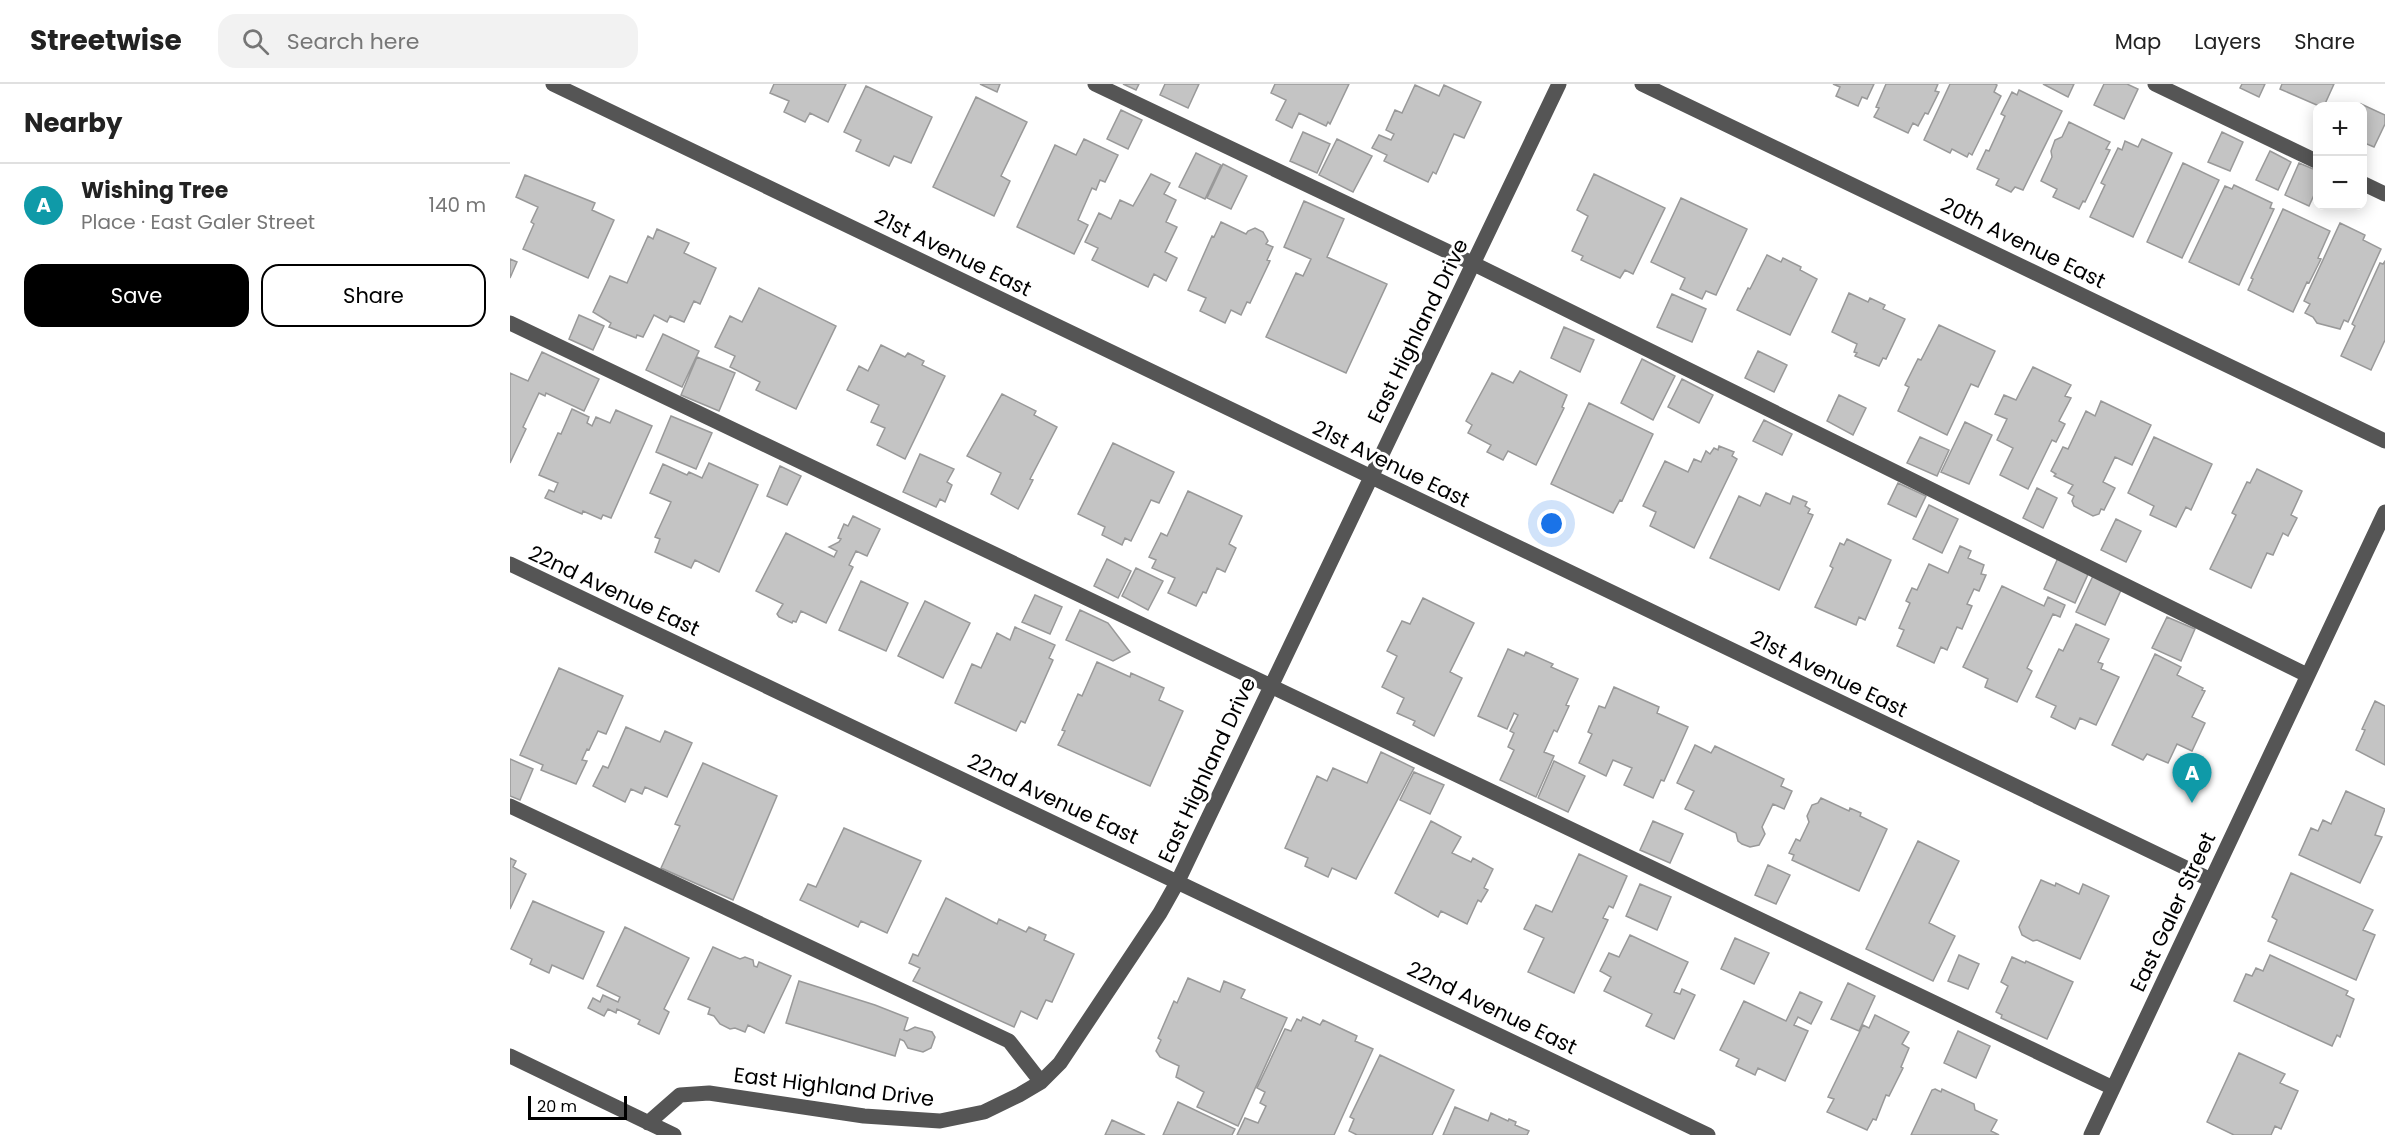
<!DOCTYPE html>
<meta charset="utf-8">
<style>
:root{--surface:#fff;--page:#f2f2f2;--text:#222;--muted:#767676;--line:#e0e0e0;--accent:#000}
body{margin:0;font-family:Poppins,sans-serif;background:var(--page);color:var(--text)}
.controls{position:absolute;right:18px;top:18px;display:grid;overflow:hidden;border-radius:12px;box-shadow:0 3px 15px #0003}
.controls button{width:54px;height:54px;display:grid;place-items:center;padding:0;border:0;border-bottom:2px solid var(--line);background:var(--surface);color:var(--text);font:30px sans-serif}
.scale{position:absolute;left:18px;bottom:15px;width:99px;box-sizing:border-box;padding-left:6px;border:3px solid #000;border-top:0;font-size:16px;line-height:21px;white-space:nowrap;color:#000;-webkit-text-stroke:4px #fff;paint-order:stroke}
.you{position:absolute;left:1042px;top:440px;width:21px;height:21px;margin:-15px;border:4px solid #fff;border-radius:50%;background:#1a73e8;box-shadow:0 0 0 9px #1a73e833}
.badge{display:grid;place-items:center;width:39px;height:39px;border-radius:50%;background:var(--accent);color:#fff;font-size:20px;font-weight:700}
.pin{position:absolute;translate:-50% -50px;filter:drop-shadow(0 2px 3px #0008)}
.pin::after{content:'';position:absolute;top:32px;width:21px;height:18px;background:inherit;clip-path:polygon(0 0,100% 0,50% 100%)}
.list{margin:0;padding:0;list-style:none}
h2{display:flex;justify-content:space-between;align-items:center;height:78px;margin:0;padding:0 24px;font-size:26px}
h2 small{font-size:20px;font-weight:400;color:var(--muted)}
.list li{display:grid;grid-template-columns:39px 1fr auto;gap:18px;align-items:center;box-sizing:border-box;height:84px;padding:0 24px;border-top:2px solid var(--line)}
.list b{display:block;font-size:22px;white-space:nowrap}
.list p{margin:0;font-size:20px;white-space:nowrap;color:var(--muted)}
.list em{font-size:20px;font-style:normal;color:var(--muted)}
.actions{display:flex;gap:12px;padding:18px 24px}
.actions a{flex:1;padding:14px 0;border:2px solid var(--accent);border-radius:18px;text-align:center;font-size:21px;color:var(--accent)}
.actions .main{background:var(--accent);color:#fff}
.icon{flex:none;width:33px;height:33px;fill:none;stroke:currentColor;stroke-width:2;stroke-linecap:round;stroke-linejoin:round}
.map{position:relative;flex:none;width:1875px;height:1051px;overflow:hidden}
header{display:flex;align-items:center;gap:36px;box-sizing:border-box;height:84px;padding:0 30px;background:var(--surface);border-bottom:2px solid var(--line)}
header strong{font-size:28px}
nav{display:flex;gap:33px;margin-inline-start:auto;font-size:21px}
.search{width:420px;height:54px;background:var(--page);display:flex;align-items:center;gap:15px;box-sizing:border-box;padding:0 21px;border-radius:18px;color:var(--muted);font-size:22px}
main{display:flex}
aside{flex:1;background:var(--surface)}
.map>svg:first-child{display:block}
.building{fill:#c4c4c4;stroke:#999;stroke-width:1.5}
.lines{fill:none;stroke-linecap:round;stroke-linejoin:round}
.minor{stroke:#555;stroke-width:15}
.labels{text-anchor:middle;stroke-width:6;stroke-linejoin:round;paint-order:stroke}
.street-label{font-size:21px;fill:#000;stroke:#fff}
</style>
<header>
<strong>Streetwise</strong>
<div class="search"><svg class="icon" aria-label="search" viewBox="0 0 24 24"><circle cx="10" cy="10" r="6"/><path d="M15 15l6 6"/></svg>Search here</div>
<nav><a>Map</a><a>Layers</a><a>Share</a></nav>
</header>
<main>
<aside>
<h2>Nearby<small></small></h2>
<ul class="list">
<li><span class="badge" style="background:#0f9aa8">A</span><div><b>Wishing Tree</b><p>Place · East Galer Street</p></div><em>140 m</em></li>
</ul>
<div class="actions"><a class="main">Save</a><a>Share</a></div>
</aside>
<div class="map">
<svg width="1875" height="1051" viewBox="0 0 1875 1051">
<rect width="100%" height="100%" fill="#fff"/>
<path class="building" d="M264,0H336L318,38L300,29L295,38L274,28L279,17L260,9Z
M470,0H490L487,8Z
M613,0H629L626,6Z
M655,0H689L678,24L650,11Z
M765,0H839L820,40L818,38L816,42L789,29L782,44L766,36L776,16L761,9Z
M1323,0H1364L1357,15L1352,13L1348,22L1326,12L1330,3Z
M1376,0H1428L1425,7L1429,8L1418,30L1415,29L1408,42L1403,39L1398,49L1364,33L1369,24L1366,23Z
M1440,0H1485L1487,1L1484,8L1491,12L1462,71L1459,69L1457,73L1442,65L1440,69L1414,56Z
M1533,0H1564L1558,13Z
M1594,0H1617L1628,5L1614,35L1584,21Z
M1732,0H1755L1749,13L1730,4Z
M1772,0H1824L1814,22H1809L1770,5Z
M905,1L929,12L934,1L971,18L954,54L944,50L926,90L923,88L918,98L874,77L877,71L862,64L869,51L881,56L884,50L876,46L885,26L892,29Z
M356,2L422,33L401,79L384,72L379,82L346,67L351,56L334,48Z
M1509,6L1552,27L1513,106L1505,103L1501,108L1486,101L1489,95L1467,85L1476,66L1479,67L1495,32L1491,30L1502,8L1507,11Z
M466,13L517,38L491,92L500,97L484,132L423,103Z
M1851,20L1875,31V40L1864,63L1852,58Z
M611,26L632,36L618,65L597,55Z
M1559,38L1600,58L1596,65L1600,66L1575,118L1573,117L1569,125L1543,113L1547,105L1531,97L1542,73L1541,67L1545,56L1552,53Z
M793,48L820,60L807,89L780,77Z
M1712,48L1733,58L1720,87L1698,78Z
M574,55L608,71L595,98L590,96L586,106L582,104L568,136L578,141L564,170L507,143L545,61L566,71Z
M827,55L862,72L843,108L809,91Z
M1632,55L1662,69L1623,153L1580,133L1595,101L1591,99L1608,64L1612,66L1615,57L1628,63Z
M1760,67L1781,78L1768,106L1746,96Z
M686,69L711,81L695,115L669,103Z
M1673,79L1709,96L1672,174L1637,158Z
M1789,79L1808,87V102L1799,122L1775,111Z
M713,80L737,92L721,125L697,114Z
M641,90L660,99L654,110L666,116L656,138L667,143L655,168L667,174L656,197L644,190L638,203L582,176L588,164L575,158L589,129L601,135L610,116L623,122Z
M1084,90L1155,124L1123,190L1115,186L1110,194L1071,176L1073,172L1062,167L1078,132L1067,126Z
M15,91L85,119L82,126L104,136L78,194L13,165L24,140L21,138L28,123L6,113Z
M1724,101L1762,119L1760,124L1764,125L1729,201L1679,178L1715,102L1722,105Z
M1171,114L1237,145L1206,211L1196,207L1192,215L1170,205L1175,194L1141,178Z
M794,117L834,135L817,173L877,200L836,289L756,253L786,189L793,192L801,175L774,163Z
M1773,125L1820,147L1808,174L1811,175L1799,199L1797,198L1783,228L1738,206L1743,195L1741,194Z
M711,138L736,150L738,147L745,144L753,148L758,157L756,160L763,163L757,176L760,177L740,219L737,218L731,231L721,226L715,239L690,227L696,214L678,206L702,152L704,153Z
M1830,139L1855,151L1853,156L1871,165L1838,238L1834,236L1830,245L1807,239L1803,233L1795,229L1800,220L1794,217Z
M147,145L179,159L174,169L206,184L190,220L184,217L174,238L160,232L157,238L144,231L133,253L127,251L126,254L99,243L101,239L83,228L100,192L117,199L138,152L143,155Z
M1257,171L1271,178L1273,174L1291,183L1290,186L1307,195L1280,251L1227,226L1238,204L1240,205Z
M0,175L7,178L0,194Z
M1875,177V256L1861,286L1831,272L1845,242L1842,240L1870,179L1873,180Z
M249,204L326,242L286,325L246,306L250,298L220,283L225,272L205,263L220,232L232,238Z
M1339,209L1358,218L1360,214L1375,221L1373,225L1395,235L1376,275L1373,274L1369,282L1345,272L1347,269L1344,268L1347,260L1322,248Z
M1162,210L1196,225L1182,258L1147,243Z
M69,231L94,242L83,266L59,255Z
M1429,241L1485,267L1468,303L1461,300L1437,351L1388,327L1399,303L1395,301L1408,275L1411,276Z
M1054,243L1084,256L1070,288L1041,274Z
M153,250L189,267L172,303L136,286Z
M371,261L395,273L398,269L414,277L412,281L435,292L395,375L367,361L375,344L361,338L369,321L337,306L349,282L358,287Z
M1248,267L1277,281L1264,308L1235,294Z
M32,268L89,295L74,327L36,309L35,312L29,309L13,343L16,345L0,379V289L18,297Z
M187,273L225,289L209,327L171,311Z
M1132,275L1165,292L1143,336L1111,319Z
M1523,283L1561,301L1555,312L1561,314L1549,337L1555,340L1546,358L1542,356L1518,405L1490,391L1503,364L1487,356L1497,335L1485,330L1494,311L1506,316Z
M1010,287L1057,311L1052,323L1054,324L1026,381L998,367L993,376L977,368L981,361L958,349L962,341L956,337L982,289L1003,299Z
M1172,295L1203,311L1189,339L1158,323Z
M492,310L526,327L524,331L547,343L520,395L523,396L508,425L481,410L491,389L457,372Z
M1329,311L1356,324L1343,351L1317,337Z
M1591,317L1641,341L1622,381L1605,373L1593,398L1605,404L1594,426L1591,425L1589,430L1583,432L1564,422L1562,417L1564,412L1558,409L1563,401L1544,392L1546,390L1541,387L1553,363L1558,365L1576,327L1585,332Z
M1079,319L1143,350L1112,417L1110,416L1103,429L1041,400Z
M62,325L79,333L77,339L82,342L86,333L100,339L106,326L142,342L101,434L93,431L91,435L73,427L72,430L35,414L39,406L44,408L48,399L29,391L48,349L51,350Z
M161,332L202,349L186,385L146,368Z
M1254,336L1282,350L1272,371L1243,357Z
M1455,338L1482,351L1459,400L1431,388Z
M1410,353L1439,366L1427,392L1397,379Z
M1644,353L1702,380L1681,426L1676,423L1666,443L1640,431L1644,422L1618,409Z
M603,359L664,388L649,419L641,416L621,457L615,454L612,461L592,451L595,443L568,430Z
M1209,362L1224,368L1222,372L1227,375L1184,464L1140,442L1146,428L1133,422L1155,377L1178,388L1184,375L1191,378L1196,367L1200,370L1204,364L1208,366Z
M410,370L444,385L437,398L442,401L435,418L430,415L426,423L393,408Z
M199,379L248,401L209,488L185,476L181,484L145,468L150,455L145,453L161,418L140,409L153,380L177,391L179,388L192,394Z
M270,382L291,392L277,421L257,412Z
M1747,385L1792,407L1781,431L1787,434L1778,452L1773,449L1763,471L1757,469L1741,504L1700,485L1726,431L1722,429L1737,398L1740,399Z
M1388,399L1416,412L1406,433L1378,420Z
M1527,404L1547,414L1533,444L1513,434Z
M678,407L732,432L719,460L726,464L715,488L707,484L696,509L693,508L686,522L658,509L665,494L642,484L646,476L639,473L651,449L657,452Z
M1256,409L1280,420L1283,412L1297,418L1295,422L1300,425L1298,429L1303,431L1269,506L1200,474L1229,412L1250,422Z
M1419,421L1448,435L1432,469L1403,455Z
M343,432L370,445L357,472L346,467L339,481L343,483L316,539L291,527L286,538L283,537L282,539L269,533L267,530L273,520L246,507L276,449L324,473L327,467L319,463L329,458L331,455L328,454L334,440L338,442Z
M1606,435L1631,447L1616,478L1591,466Z
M1337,455L1381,476L1355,536L1349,533L1346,541L1305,523L1323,484L1320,482L1330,459L1334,461Z
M1450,462L1461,467L1458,474L1474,481L1471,490L1476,491L1469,507L1464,505L1457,520L1462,522L1452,545L1447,543L1437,566L1431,563L1424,579L1387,562L1394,546L1389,544L1400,519L1396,517L1402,504L1407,506L1419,480L1438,489Z
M1548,474L1579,488L1565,519L1534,505Z
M597,475L621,487L608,514L584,502Z
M626,484L653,497L638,526L612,512Z
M1583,492L1611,506L1595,541L1566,528Z
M351,497L398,519L376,567L329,546Z
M1492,502L1534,522L1538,513L1555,521L1550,533L1543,530L1517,584L1522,587L1507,618L1475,603L1478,595L1453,583Z
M525,511L552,523L540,550L512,538Z
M913,514L964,539L940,588L952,594L924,652L903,641L905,637L887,629L894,614L872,603L887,572L877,567L892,537L900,540Z
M415,517L460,539L433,594L388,572Z
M570,526L598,539L620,568L603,577L556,556Z
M1657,533L1685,545L1671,577L1642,564Z
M1566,540L1599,555L1588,578L1593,580L1591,585L1609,593L1586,641L1570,634L1565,645L1541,633L1546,622L1526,613L1549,565L1553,567Z
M505,543L545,561L539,574L543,576L515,639L511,637L506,647L445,619L462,580L471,584L487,549L500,556Z
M998,565L1014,572L1016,568L1043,580L1041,583L1068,595L1056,621L1059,622L1047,648L1044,646L1034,668L1044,672L1026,713L990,696L1004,666L998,663L1004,649L1000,647L1008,631L1004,629L997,645L968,632Z
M1645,570L1671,583L1667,591L1693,604L1692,606L1695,607L1682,633L1695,639L1682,667L1667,660L1658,679L1637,670L1633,676L1602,661Z
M587,578L620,593L621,589L654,604L649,616L673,627L640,702L548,661L555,647L552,646L568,610L572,612Z
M49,584L113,612L96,650L88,647L79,666L77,665L72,676L77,677L66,700L31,686L33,681L10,671Z
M1104,603L1149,623L1147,629L1178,643L1154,697L1151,696L1143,714L1114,701L1122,684L1103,676L1096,692L1069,679L1082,650L1078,648L1089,622L1095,624Z
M1865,617L1875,622V681L1846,666L1855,646L1852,645Z
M116,643L150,658L155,647L182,659L157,713L135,703L132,710L121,705L115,718L83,702L93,682L98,684Z
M1185,661L1201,669L1205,662L1274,695L1271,702L1282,707L1274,725L1263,720L1252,743L1255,750L1249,761L1240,763L1232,760L1228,757L1226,749L1175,725L1184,707L1167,699Z
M871,668L904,684L846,795L822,784L818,793L795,782L798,774L775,764L807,692L817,697L823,684L857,699Z
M0,675L23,685L10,716L0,712Z
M1044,677L1075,692L1058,728L1028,714Z
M193,679L267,712L223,816L151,784L170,742L165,740Z
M904,688L934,701L920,730L890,716Z
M1836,707L1875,725L1865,751L1872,753L1850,799L1789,771L1801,744L1808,747L1813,736L1821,740Z
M1311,714L1339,727L1340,724L1351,729L1350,732L1377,745L1349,807L1282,776L1284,771L1279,769L1286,755L1290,757L1299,738L1297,732L1302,721L1308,719Z
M921,737L951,753L942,769L961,778L963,774L983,785L974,804L978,806L971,818L968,816L957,840L931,827L928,833L885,809Z
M1143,737L1173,750L1160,779L1130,766Z
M334,744L411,777L377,849L351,837L348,843L290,816L298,800L306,803Z
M1408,757L1449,777L1419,839L1445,852L1423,897L1356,865Z
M1069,770L1117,792L1103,824L1099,822L1093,834L1098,836L1064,909L1018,888L1034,854L1014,845L1026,821L1042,828Z
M0,774L6,777L3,783L16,790L0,825Z
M1258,781L1280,791L1266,820L1245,811Z
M1781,789L1863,826L1853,846L1865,851L1846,896L1758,857L1767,836L1762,833Z
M1531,796L1545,802L1546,799L1569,810L1573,800L1599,812L1570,875L1527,856L1523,857L1512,851L1509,843Z
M1130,800L1161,813L1147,846L1116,832Z
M436,814L487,840L489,835L516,848L519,843L536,851L534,856L564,870L542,918L536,916L527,935L511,927L504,943L403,897L410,884L399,879L403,870L408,872Z
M23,817L94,848L73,895L42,881L39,889L20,880L22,875L1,865Z
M115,843L179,874L154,925L159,928L149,950L128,940L130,936L107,925L106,929L98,925L94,932L78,924L83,914L90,918L93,911L108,918L110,913L87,902Z
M1120,851L1178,878L1164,908L1170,910L1172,905L1185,911L1164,955L1136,942L1142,930L1094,907L1101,893L1090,887L1099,869L1109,873Z
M1225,854L1259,869L1244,900L1211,885Z
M203,863L230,875L235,873L243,876L244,882L247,883L249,878L281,892L254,949L238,941L235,948L225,944L220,945L210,940L204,932L198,930L200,924L178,915Z
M1449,871L1469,880L1458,905L1438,897Z
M1760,871L1838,907L1836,911L1844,915L1830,953L1827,951L1822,962L1724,917L1736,890L1742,892L1746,884L1753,887Z
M1502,873L1515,879L1516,877L1563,898L1537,955L1491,934L1492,931L1486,928L1498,902L1491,898Z
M678,894L710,908L714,897L735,906L731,914L777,934L728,1042L687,1023L694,1008L666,993L669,982L650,973L646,967L651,956L648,954L664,917L667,919Z
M289,897L365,921L398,934L394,946L397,947L405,943L422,948L425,953L421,964L413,968L398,964L394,957L390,955L385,972L276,939Z
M1338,899L1365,912L1349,947L1321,935Z
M1290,908L1312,918L1301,940L1288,933L1284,941L1298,947L1275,997L1248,984L1245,991L1226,982L1229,975L1210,966L1234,917L1276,937Z
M1365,931L1399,948L1392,960L1399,964L1391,983L1393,984L1379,1012L1376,1011L1366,1036L1363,1035L1357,1046L1317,1028L1324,1015L1318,1013L1353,941L1359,944Z
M793,933L810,941L813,936L847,952L845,957L863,965L824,1051H727L735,1034L748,1039L756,1022L750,1019L755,1008L747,1004L775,945L781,947L787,935L791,937Z
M1448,947L1480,962L1466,994L1434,979Z
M1729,969L1775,990L1770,999L1788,1007L1771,1045L1765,1042L1761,1051H1724L1697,1038Z
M870,971L944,1006L922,1051H847L839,1047L844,1035L840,1033Z
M1425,1005L1431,1008L1432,1005L1464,1020L1465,1026L1487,1036L1481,1047L1489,1051H1401L1422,1006Z
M668,1018L725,1045L722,1051H653Z
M945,1023L978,1037L981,1029L998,1037L999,1035L1006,1038L1005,1041L1019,1047L1017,1051H933Z
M602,1036L635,1051H595Z"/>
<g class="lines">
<path class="minor" d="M43,0L1701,796
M585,0L964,180L1797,591
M1132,0L1875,357
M1645,0L1808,78
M1852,99L1875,110
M0,239L1603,1004
M0,480L1198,1051
M0,722L499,957L531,998
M0,972L164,1051
M138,1039L170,1011L199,1009L354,1032L430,1037L474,1028L509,1011L531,998L550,979L650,829L668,797L1049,0
M1581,1051L1875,428"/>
</g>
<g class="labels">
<g class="street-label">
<text transform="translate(1513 159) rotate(26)" y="7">20th Avenue East</text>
<text transform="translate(443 169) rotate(26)" y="7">21st Avenue East</text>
<text transform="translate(908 247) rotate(-64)" y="7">East Highland Drive</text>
<text transform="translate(881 380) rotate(26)" y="7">21st Avenue East</text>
<text transform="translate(104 507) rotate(25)" y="7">22nd Avenue East</text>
<text transform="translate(1319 590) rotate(26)" y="7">21st Avenue East</text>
<text transform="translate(697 686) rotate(-65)" y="7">East Highland Drive</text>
<text transform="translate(543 715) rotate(25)" y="7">22nd Avenue East</text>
<text transform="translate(1663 828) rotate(-65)" y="7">East Galer Street</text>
<text transform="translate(982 924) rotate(26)" y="7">22nd Avenue East</text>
<text transform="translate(324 1003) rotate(7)" y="7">East Highland Drive</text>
</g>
</g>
</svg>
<div class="controls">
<button>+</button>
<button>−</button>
</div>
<div class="scale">20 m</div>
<div class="you"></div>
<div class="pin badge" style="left:1682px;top:719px;background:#0f9aa8">A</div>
</div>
</main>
